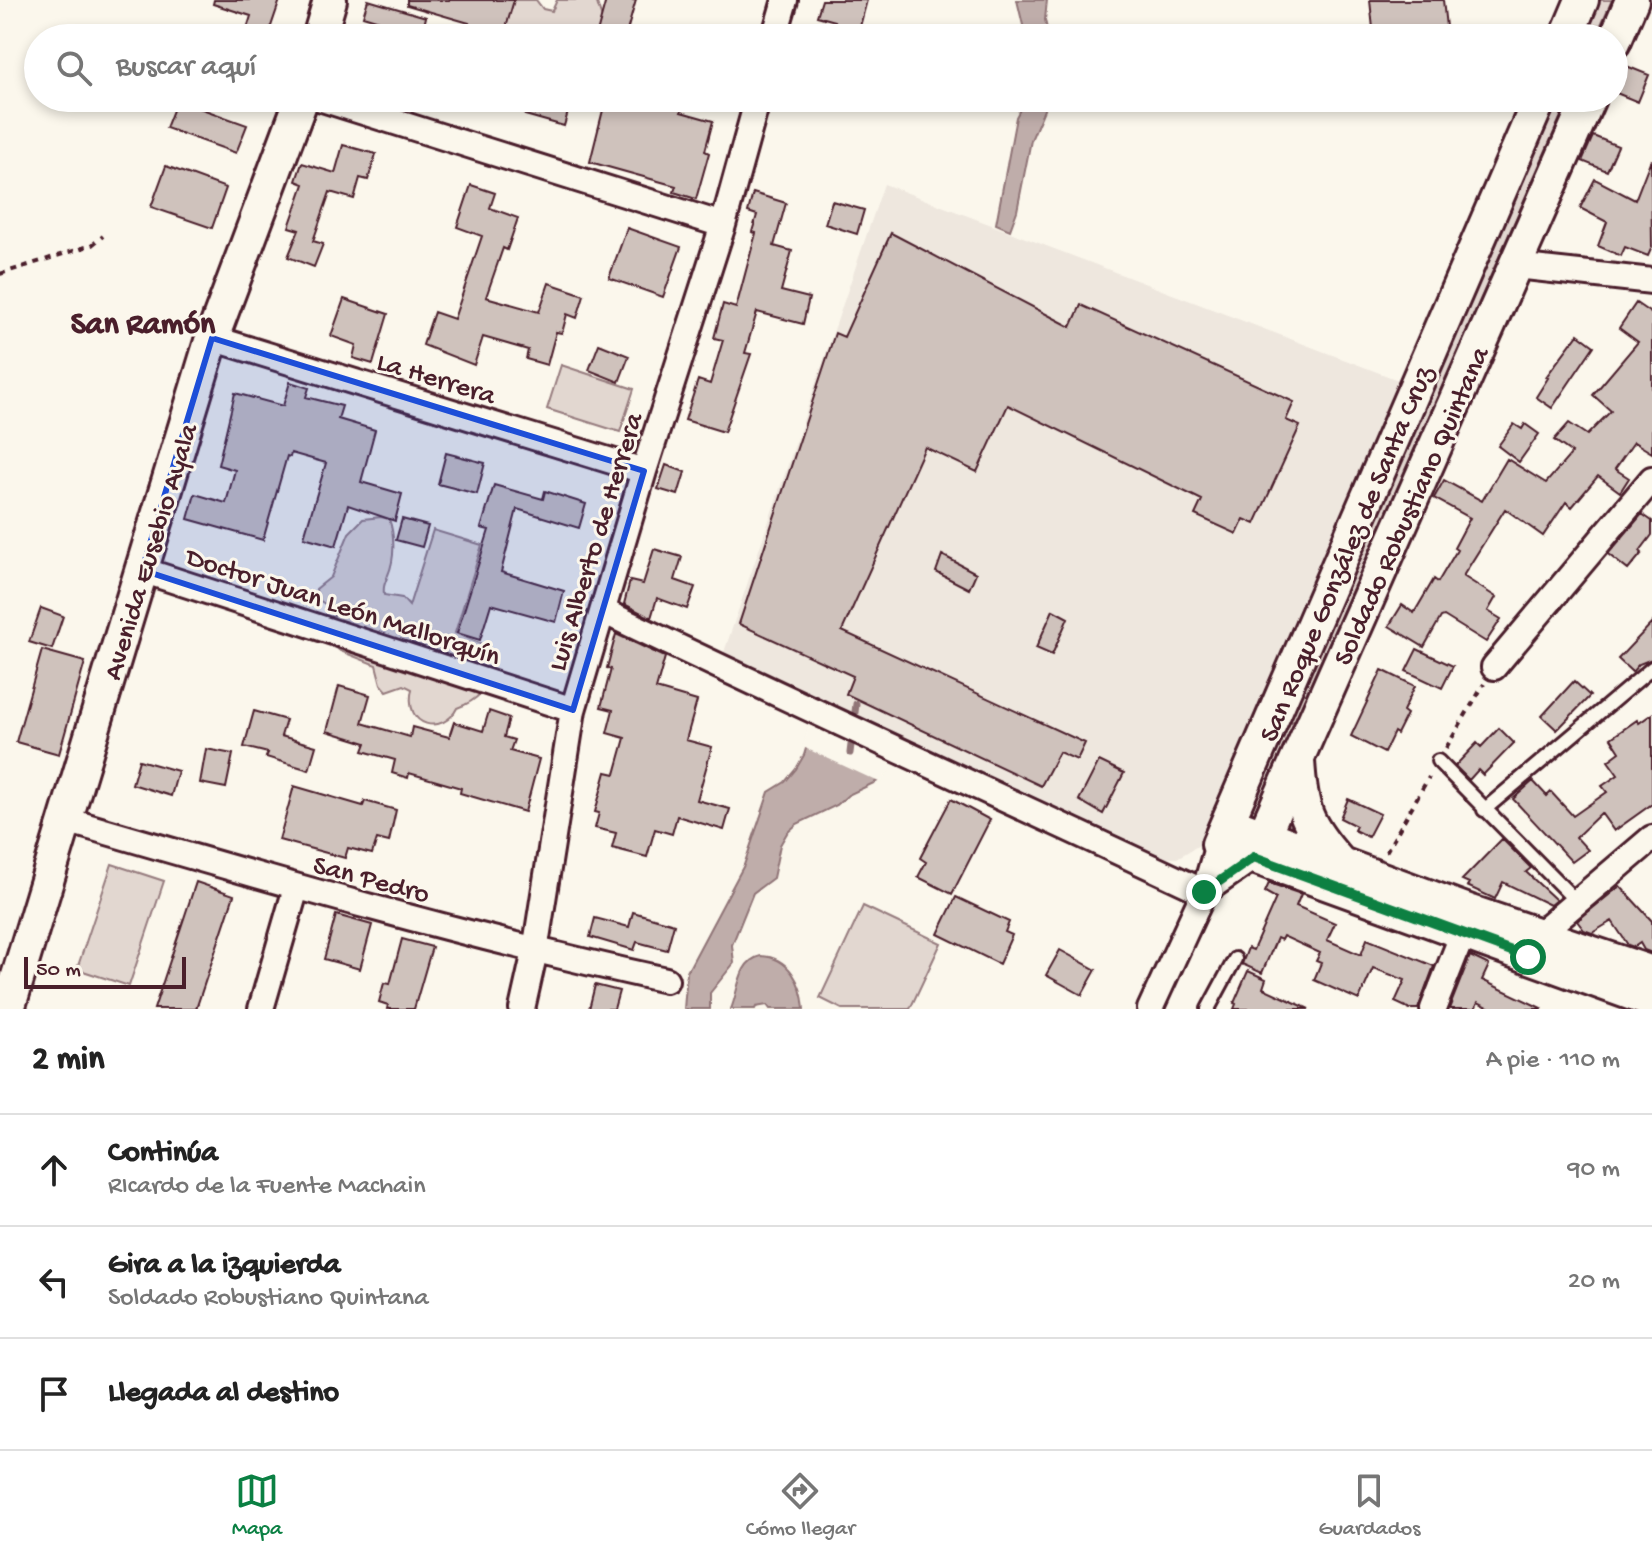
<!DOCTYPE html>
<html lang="es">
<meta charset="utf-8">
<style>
:root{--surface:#fff;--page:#f6f6f6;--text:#222;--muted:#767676;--line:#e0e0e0;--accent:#0b8043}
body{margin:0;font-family:"Gochi Hand",sans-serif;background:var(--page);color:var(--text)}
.scale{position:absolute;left:24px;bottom:20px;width:162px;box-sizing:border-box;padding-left:8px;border:4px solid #4a1f2b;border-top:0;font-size:22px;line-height:28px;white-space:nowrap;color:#4a1f2b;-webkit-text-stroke:6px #fbf7ec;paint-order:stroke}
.stop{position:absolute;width:24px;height:24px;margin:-18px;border:6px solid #0b8043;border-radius:50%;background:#fff}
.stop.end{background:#0b8043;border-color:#fff;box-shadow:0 2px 8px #0008}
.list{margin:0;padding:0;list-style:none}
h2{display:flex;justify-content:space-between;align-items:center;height:104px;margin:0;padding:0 32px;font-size:34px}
h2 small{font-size:26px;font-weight:400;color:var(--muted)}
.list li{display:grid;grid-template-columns:52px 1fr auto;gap:24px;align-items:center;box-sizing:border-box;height:112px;padding:0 32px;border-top:2px solid var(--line)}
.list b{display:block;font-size:30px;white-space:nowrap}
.list p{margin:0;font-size:26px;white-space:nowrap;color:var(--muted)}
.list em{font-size:26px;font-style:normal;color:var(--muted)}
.icon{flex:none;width:44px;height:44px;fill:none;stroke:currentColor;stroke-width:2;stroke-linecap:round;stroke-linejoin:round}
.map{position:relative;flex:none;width:1652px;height:1009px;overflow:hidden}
.search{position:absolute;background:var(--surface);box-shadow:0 4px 12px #0003;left:24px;right:24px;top:24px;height:88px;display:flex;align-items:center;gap:20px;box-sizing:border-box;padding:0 28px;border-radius:44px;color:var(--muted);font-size:30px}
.sheet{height:440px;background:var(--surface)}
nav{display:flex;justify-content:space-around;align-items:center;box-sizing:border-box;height:112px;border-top:2px solid var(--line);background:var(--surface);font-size:22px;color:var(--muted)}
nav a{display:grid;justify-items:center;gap:4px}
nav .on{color:var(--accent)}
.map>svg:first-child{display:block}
.built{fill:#eee7de}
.green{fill:#e2d7d0;stroke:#967b7e;stroke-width:2}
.water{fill:#bfadaa;stroke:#907477;stroke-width:2}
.pier{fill:#fbf7ec}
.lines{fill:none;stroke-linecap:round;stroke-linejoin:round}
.stream{stroke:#907477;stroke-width:7}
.building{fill:#cfc2bc;stroke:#4a1f2b;stroke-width:2}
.lane-casing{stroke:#4a1f2b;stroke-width:18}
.street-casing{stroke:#4a1f2b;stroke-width:30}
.secondary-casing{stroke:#4a1f2b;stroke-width:38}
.path{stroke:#4a1f2b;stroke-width:4;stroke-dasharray:6 6;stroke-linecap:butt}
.lane{stroke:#fbf7ec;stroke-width:12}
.street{stroke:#fbf7ec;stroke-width:24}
.secondary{stroke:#fbf7ec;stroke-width:32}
.route{stroke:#0b8043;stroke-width:10}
.marked{fill:#1d4ed8;fill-opacity:0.2;stroke:#1d4ed8;stroke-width:6;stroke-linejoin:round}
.labels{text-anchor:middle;stroke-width:6;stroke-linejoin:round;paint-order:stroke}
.street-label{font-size:28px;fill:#4a1f2b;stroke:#fbf7ec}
.quarter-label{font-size:32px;font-weight:bold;fill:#4a1f2b;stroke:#fbf7ec}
</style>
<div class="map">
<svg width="1652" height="1009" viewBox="0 0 1652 1009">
<rect width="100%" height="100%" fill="#fbf7ec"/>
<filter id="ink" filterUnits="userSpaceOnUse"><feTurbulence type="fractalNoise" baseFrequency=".0125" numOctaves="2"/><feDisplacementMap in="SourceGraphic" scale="16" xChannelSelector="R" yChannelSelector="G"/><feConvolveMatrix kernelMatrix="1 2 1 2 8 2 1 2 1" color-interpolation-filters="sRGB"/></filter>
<g filter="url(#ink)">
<path class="built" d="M884,184L1398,380L1201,844L1177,858H1163L722,658Z"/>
<path class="green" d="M509,0H536L543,9L552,11L557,0H596L605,28L598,38H563L550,32L523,30L519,38H488Z
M1589,0H1612L1595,38H1573Z
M1547,98H1569L1295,720L1286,725Z
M561,365L634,389L620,432L547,409Z
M381,517L389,519C395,535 395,559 388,575C385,584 383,585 384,595L402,598L409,606L433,530L482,545L455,633L489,647V656C471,671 447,651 426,653L470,665L488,667C491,689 476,701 457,708C444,735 403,729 412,689L404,685L387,691L381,684L376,665L340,651L333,645L336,627L333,609L317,599L316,589L331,577L349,533L363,519Z
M112,864L164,881L129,986L77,969Z
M863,906L941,943L910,1009H842L820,998Z"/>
<path class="water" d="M1017,0H1047L1045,20L1049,38H1026Z
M1026,98H1049L1031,140L1017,211L1010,230L996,224L1016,117Z
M812,729L878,781L848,795L837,805L797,824L787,833L780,845L773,878L753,893L732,945L734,963L710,993V1009H684L687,972L744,865L769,792L785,782L796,769L804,755Z
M761,956C789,957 802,983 804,1009H770L767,1005L756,1007L755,1009H731C739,990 738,961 761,956Z"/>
<path class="pier" d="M814,726L891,761L892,766L881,783L803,747L808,728Z"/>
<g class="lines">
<path class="stream" d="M850,753L856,704"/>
</g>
<path class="building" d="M214,0H280L267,38H244L251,16L213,4Z
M368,0L426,17L422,34L363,16Z
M407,0H514L503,38H465L469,23L407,5Z
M606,0H636L625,38H613L597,33Z
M822,0H867L857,38H829L835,21L817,16Z
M1370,0H1443L1447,36L1374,38Z
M1614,61L1649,75L1638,102L1614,92Z
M530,98H572L564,126L525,115Z
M606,98H686L681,112L713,121L705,151L709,153L696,199L674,192L676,186L590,162Z
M177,100L247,125L236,153L166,128Z
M1593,136L1618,146L1607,171L1582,161Z
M343,145L376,154L368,180L360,178L354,199L330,192L313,241L323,244L314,267L288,257L299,230L289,227L304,184L296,181L302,163L335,173Z
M1651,159L1652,247L1648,256L1625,247L1621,256L1598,246L1607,222L1580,208L1595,179L1635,200Z
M166,166L226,188L212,228L151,207Z
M471,185L495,193L490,208L518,218L507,250L503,248L486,297L539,312L549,283L584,295L577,318L567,314L562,333L556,332L547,365L526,359L528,350L483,337L474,365L423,345L434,312L454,319L482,236L457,227Z
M753,193L786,203L774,246L792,251L781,291L809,298L803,324L757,312L745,353L751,354L724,432L685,420L698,380L710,384L723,340L714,338L723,304L736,308L756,233L752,232L757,215L748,212Z
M832,201L864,210L857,234L825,224Z
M627,228L681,247L663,297L609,278Z
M891,233L1071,327L1081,305L1294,402L1286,420L1300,426L1255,524L1244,519L1237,534L1195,515L1202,500L1008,405L977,472L925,447L842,631L1085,743L1077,760L1059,752L1041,786L846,694L853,676L739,624L835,333L844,337Z
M344,299L388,314L373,364L353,358L356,345L331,336Z
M1636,303L1652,314V453L1634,442L1615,469L1629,478L1620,492L1598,476L1572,507L1566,502L1543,536L1505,509L1463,576L1496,597L1488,611L1501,619L1486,642L1444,616L1441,617L1424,647L1389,626L1402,605L1414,613L1434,579L1438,582L1457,550L1454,548L1470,518L1434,498L1444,480L1482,501L1507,459L1546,483L1572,453L1554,440L1569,423L1587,435L1611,411L1593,395L1638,342L1619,328Z
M1578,334L1594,346L1552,408L1536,397L1548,378L1546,377Z
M599,344L629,356L619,382L589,370Z
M290,382L309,388L306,397L342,406L338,419L375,430L361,482L402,494L395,521L348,505L336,546L304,537L326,463L291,453L290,457L287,456L263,540L188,519L195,494L226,503L235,470L218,465L235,393L283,406Z
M1514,424L1522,429L1525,424L1539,434L1519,462L1498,446Z
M446,453L485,463L477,494L438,484Z
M666,465L685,472L678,495L658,489Z
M494,485L543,499L545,491L586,504L579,528L517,509L501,572L564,591L556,622L491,604L480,640L457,633L489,530L481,528Z
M1642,514L1652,521V535L1640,551L1642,553L1628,570L1608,554Z
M402,519L428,526L422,547L396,540Z
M654,549L682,557L675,580L695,587L687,609L657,598L651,618L624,604L630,581L643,584Z
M942,555L976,573L969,589L936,572Z
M41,608L63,616L52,649L29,642Z
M1053,610L1068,618L1052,655L1036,648Z
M1652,623V659L1639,664L1632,672L1618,659Z
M616,634L665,657L656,689L697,701L686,740L712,747L697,800L730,809L724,830L677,816L672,834L655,829L647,857L612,848L616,833L595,828L599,813L595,812L606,772L615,774L625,738L607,733L613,710L601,707L611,669L607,668Z
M1417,649L1453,666L1442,688L1406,671Z
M42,650L85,662L59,754L16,742Z
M1382,670L1415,686L1403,711L1407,714L1397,734L1394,732L1384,753L1351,736Z
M1574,681L1590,696L1557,730L1542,716Z
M339,686L370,695L362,723L410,737L412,727L449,737L454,722L483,731L489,711L509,718L504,737L514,740L510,751L539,759L525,812L460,793L461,788L409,773L408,778L392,773L395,760L363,751L366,743L327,731Z
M254,711L286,720L281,736L316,746L309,770L266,757L268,753L244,747Z
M1652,714V804L1614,831L1601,813L1576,837L1588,850L1572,862L1513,799L1533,781L1547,796L1551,792L1573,816L1607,792L1602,786L1618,775L1608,761L1620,752L1611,738L1637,720L1639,723Z
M1499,728L1514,743L1483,775L1478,770L1469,780L1455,766L1477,743L1481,747Z
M206,749L233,754L226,788L200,783Z
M139,760L178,771L171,796L132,784Z
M1099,761L1124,773L1103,814L1079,800Z
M294,786L363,806L365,801L396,810L389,842L377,839L372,854L348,848L345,858L279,840Z
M951,799L990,820L952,894L918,877L926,862L920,858Z
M1348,799L1380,814L1368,837L1354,830L1356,826L1340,818Z
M1502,839L1531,868L1526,872L1556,900L1550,905L1503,882L1495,899L1467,886L1469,883L1462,880Z
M196,882L234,895L196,1009H154Z
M1269,883L1301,894L1296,906L1335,923L1327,940L1361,955L1367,939L1434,966L1418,1009H1410L1395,1002L1405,980L1373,968L1359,1000L1314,980L1321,963L1316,961L1320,953L1283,936L1281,940L1277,938L1262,973L1242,964L1248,948L1253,950L1276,898L1265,892Z
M1620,886L1652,921V953L1644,950L1640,943L1634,947L1628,945L1612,921L1592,933L1584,930L1577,921Z
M956,897L1009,922L1005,932L1012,935L999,964L938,934Z
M633,912L674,924L667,950L637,942L634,950L590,937L595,918L629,927Z
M336,915L372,925L360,969L324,959Z
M402,939L432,947L414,1009H387L388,1005L379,1002L384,983L390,984Z
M1060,950L1096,970L1082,995L1046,975Z
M1470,956L1489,965L1482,980L1543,1009H1492L1478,1002L1475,1009H1449Z
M1248,971L1266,979L1263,988L1309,1009H1234L1236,1004L1234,1003Z
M595,985L619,991L614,1009H589Z"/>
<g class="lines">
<defs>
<path id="lane" d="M1438,761L1577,902
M1484,810L1652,668
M1208,1009L1235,959"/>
<path id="street" d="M774,38L785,0
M319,98L723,225
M1515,266L1652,281
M212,338L644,471
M142,570L573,710
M603,611C802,707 1004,798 1204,892
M1494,667L1652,479
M66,820C265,878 463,936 666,980
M1204,892L1254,857
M1533,946L1538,935L1652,838
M261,1009L296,888
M522,1009L535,951L573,710L644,471L723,225L758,98
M1150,1009L1204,892L1218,844
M1433,1009L1469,918"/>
<path id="secondary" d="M319,38L330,0
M1566,38L1582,0
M1614,42L1632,0
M1540,98L1218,844L1652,1001
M1298,761C1301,810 1306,825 1339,862
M1244,828L1471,912L1652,973
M1254,857L1589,98
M8,1009L212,338L302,98"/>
</defs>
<use href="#lane" class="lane-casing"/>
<use href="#street" class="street-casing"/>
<use href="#secondary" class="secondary-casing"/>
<path class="path" d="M0,274L92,245L103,236
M1446,748L1484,684
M1386,852L1429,777"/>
<use href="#lane" class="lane"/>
<use href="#street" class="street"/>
<use href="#secondary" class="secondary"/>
</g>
</g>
<g class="lines" filter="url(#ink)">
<path class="route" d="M1204,892L1254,857L1528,957"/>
</g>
<path class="marked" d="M212,338L644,471L573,710L142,570Z"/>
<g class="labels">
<g class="street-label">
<text transform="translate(437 376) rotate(17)" y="10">La Herrera</text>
<text transform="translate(1409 505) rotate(-66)" y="10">Soldado Robustiano Quintana</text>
<text transform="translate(593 541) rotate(-73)" y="10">Luis Alberto de Herrera</text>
<text transform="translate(148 551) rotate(-73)" y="10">Avenida Eusebio Ayala</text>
<text transform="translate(1344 553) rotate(-67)" y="10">San Roque González de Santa Cruz</text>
<text transform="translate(344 604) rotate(18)" y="10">Doctor Juan León Mallorquín</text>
<text transform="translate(372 877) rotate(15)" y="10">San Pedro</text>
</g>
<g class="quarter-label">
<text x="143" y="332">San Ramón</text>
</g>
</g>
</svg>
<div class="scale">50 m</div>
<div class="stop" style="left:1528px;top:957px"></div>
<div class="stop end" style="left:1204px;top:892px"></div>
<div class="search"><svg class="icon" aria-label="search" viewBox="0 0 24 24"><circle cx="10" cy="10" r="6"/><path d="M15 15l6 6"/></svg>Buscar aquí</div>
</div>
<section class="sheet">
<h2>2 min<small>A pie · 110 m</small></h2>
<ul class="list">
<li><svg class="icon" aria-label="ahead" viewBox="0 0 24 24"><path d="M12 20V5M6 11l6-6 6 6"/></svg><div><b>Continúa</b><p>RIcardo de la Fuente Machain</p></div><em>90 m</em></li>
<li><svg class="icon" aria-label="left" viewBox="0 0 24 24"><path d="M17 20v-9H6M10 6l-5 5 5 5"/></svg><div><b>Gira a la izquierda</b><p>Soldado Robustiano Quintana</p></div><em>20 m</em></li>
<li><svg class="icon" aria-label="arrive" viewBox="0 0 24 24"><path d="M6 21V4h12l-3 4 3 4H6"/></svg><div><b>Llegada al destino</b></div></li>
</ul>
</section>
<nav>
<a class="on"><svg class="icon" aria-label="map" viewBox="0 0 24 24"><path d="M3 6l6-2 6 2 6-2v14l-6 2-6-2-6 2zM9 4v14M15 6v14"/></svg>Mapa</a>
<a><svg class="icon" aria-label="directions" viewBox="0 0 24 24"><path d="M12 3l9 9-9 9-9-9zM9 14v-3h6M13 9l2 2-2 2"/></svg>Cómo llegar</a>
<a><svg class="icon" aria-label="saved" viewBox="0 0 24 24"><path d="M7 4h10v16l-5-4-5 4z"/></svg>Guardados</a>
</nav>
